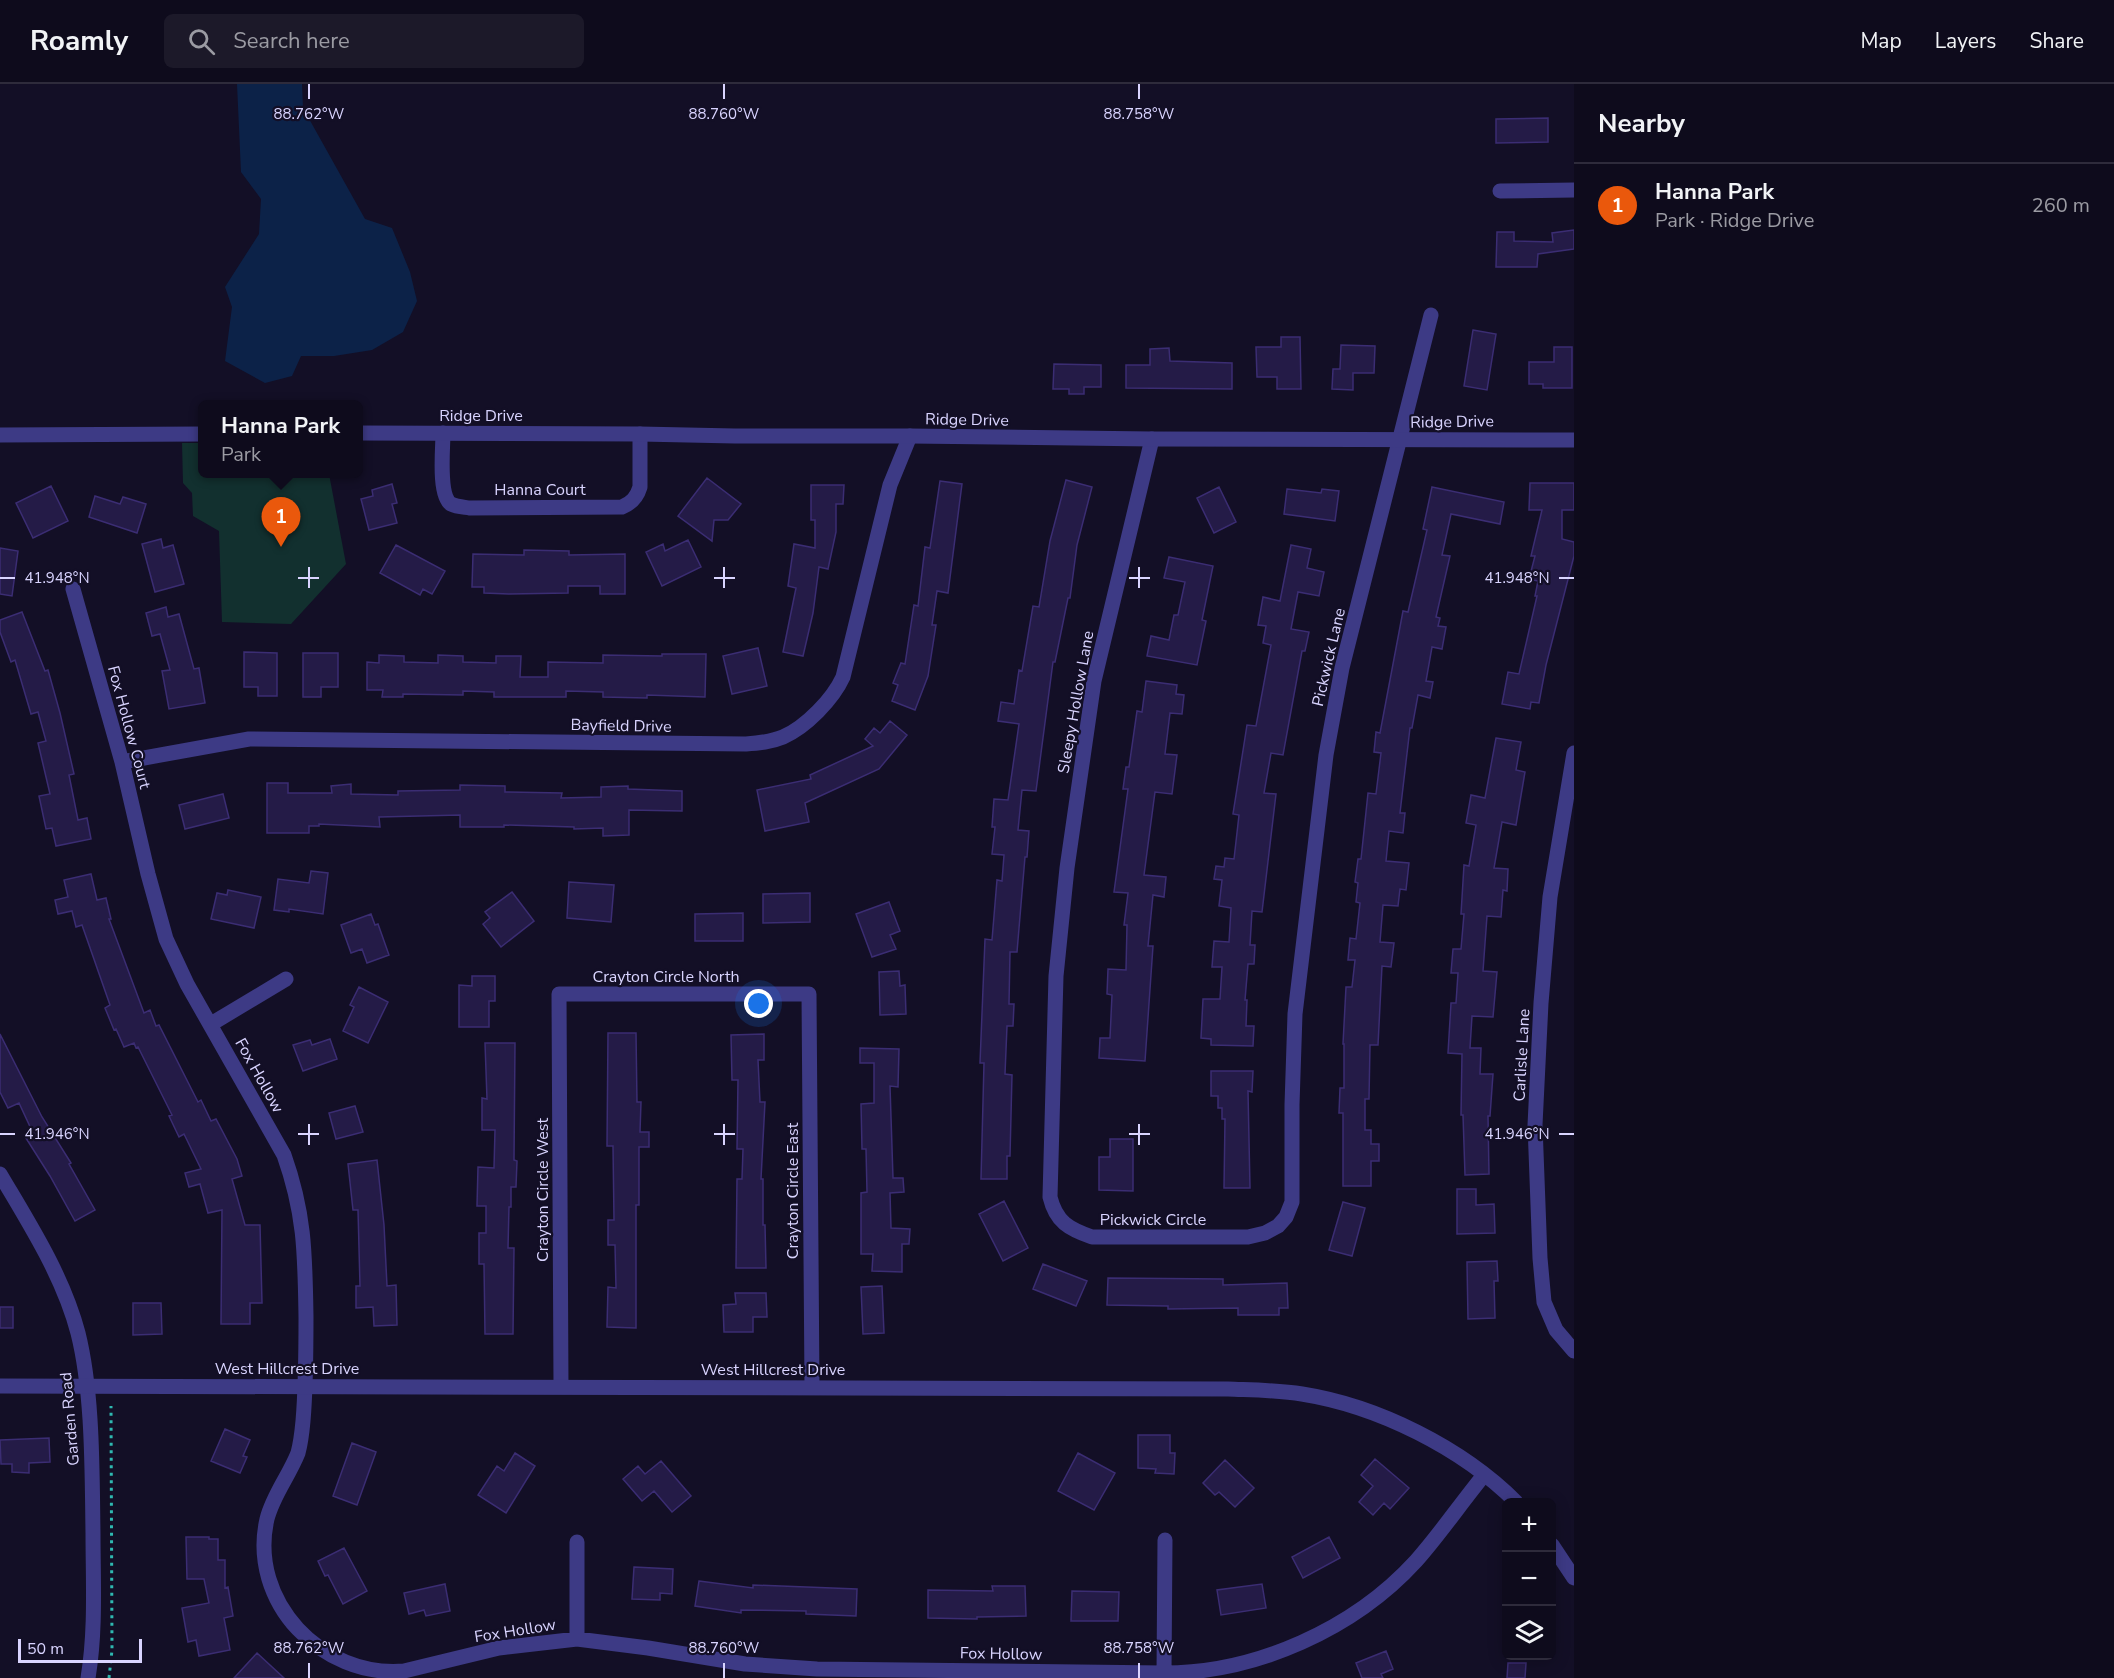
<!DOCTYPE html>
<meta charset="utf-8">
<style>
:root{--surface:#0e0b1c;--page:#1c1929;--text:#f1f3f6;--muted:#9b9ba3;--line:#2e2b3b;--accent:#ea580c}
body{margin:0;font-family:"Nunito Sans",sans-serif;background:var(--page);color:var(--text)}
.controls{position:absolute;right:18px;bottom:18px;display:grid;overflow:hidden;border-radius:9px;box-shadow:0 3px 15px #0003}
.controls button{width:54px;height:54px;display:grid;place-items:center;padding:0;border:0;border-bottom:2px solid var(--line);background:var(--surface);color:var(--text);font:30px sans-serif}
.scale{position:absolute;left:18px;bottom:15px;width:124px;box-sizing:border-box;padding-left:6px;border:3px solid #d9d4ff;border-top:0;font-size:16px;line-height:21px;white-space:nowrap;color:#d9d4ff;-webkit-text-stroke:4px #130f26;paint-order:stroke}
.you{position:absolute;left:759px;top:920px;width:21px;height:21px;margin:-15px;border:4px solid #fff;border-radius:50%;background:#1a73e8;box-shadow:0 0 0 9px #1a73e833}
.badge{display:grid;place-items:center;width:39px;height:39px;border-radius:50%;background:var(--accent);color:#fff;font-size:20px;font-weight:700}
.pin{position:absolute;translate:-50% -50px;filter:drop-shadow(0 2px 3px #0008)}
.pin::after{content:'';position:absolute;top:32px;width:21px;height:18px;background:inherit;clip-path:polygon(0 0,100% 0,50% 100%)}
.popup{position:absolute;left:198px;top:316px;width:165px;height:78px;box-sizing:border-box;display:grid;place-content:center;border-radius:9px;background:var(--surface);filter:drop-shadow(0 2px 4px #0005);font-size:20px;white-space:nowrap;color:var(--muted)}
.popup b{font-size:22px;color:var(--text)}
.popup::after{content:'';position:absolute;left:50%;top:100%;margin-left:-12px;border:12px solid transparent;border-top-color:var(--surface)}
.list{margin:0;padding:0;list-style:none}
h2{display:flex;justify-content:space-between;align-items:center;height:78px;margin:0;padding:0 24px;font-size:26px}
h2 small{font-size:20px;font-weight:400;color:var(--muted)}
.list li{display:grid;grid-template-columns:39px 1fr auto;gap:18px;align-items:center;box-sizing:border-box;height:84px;padding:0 24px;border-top:2px solid var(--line)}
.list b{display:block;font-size:22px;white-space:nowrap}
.list p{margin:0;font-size:20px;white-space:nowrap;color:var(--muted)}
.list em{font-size:20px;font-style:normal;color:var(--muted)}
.icon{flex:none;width:33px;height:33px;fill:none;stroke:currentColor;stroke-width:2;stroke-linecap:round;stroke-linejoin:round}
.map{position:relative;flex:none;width:1574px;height:1594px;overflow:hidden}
header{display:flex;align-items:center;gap:36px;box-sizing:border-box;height:84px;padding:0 30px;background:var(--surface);border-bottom:2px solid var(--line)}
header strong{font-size:28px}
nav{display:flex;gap:33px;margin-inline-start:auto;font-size:21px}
.search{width:420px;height:54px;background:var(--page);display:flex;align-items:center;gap:15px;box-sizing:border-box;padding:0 21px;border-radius:9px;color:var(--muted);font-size:22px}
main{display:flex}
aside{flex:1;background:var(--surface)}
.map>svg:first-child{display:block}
.green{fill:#12302f}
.water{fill:#0c2248}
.building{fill:#241b47;stroke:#3b2d73;stroke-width:1.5}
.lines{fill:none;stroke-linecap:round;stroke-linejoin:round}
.path{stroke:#2fb8b0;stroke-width:3;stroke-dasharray:3 4.5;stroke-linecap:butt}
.minor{stroke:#3d3a85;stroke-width:15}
.tertiary{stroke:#3d3a85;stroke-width:15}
.ticks{fill:none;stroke:#d9d4ff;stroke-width:2}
.labels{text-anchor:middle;stroke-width:4.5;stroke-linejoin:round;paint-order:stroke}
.street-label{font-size:16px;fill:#d9d4ff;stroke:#130f26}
.ticks-label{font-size:15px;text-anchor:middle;fill:#d9d4ff;stroke:#130f26;stroke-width:4.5;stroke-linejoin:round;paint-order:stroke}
</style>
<header>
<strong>Roamly</strong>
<div class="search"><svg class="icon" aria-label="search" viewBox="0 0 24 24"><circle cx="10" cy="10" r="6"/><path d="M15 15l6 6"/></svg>Search here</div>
<nav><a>Map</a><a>Layers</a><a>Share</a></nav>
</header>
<main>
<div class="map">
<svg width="1574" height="1594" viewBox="0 0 1574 1594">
<rect width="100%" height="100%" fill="#130f26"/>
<path class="green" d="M182,359H203V390H329L346,480L291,540L222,538L219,447L193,432L192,409L183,399Z"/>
<path class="water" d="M237,0H302L303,24L365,135L392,144L410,188L417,217L403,248L372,266L334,272H301L292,292L265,299L225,277L232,223L225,203L259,150L261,115L241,88Z"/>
<path class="building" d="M1548,34V58L1496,59V35Z
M1574,146V165L1538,170L1537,183H1496L1497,148H1514V157L1553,158L1552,149Z
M1473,246L1496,250L1487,306L1464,302Z
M1281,253H1300L1301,305H1277V293H1257L1256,263H1281Z
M1341,261L1375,262L1374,289H1353V306L1332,305L1333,285H1340Z
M1554,263H1572V304H1543V300H1529V278H1554Z
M1169,264L1170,277L1232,279V305L1126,304V281H1150V265Z
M1054,280L1101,281V303H1084V310H1069V305H1053Z
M707,394L741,420L728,436H714L712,457L678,432Z
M1066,396L1092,403L1077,461L1070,514H1068L1055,578H1053L1036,707L1022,706L1018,746L1029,747L1027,773H1025L1017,868H1010L1009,920H1014L1013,942H1007L1005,990L1012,991L1010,1072H1007V1095H981L984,979H980L985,855L992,856L997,796L1002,797L1004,771L992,770L995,743H992L994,715L1008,716L1019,640L998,637L1001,618L1014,620L1019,586L1022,587L1033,522L1039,523L1050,457Z
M940,397L962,400L948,509L937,507L932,541H936L928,592L915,626L892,617L898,601L893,599L901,579L905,580L914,521L918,522L925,463L930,464Z
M1530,399H1574V426H1562V455L1574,458V472L1546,581L1539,619L1531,618L1530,625L1502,620L1508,588L1519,590L1537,512H1535L1538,497L1529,495L1535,472H1531L1542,426H1529Z
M392,400L397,419L392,420L397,439L369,446L361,415L373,412L372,406Z
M811,401H844L843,420H836V448L828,485L819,483L813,529L803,572L783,568L796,504L788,502L794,460L815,464V436H811Z
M51,402L68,437L33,454L16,419Z
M1219,403L1236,438L1214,449L1197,414Z
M1432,403L1504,418L1500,440L1451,430L1442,471L1450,472L1436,533L1440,534L1438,542L1446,543L1442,565L1432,563L1426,597L1433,598L1430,614L1418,611L1412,644H1410L1400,729H1405L1403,749L1389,747L1386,777L1409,779L1406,806L1400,805L1398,822L1383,821L1380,858L1394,859L1391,883L1382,882L1378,961H1370L1369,1015H1365V1046H1371V1060H1379V1077H1371V1102H1343V1029H1339L1340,1004H1344V960H1343L1346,903H1352L1355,876H1348L1350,854L1356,855L1360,819L1356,818L1358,799L1355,798L1358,775H1361L1368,709L1376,710L1381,669L1374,668L1376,648L1380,649L1403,527L1408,528L1427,446L1423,445Z
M1287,405L1321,409L1322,405L1339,407L1335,437L1284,430Z
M95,412L120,420L123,413L146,420L137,449L89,433Z
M161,455L163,464L173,461L184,500L155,508L142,460Z
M688,456L701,483L662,502L646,468L663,460L665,467Z
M396,461L445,487L432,510L423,505L420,511L380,489Z
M1291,461L1311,465L1307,484L1324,488L1319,512L1298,508L1291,545L1309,548L1305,567H1302L1283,671L1271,669L1264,709L1276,710L1262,828L1252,827L1250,861H1255L1254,880H1248L1245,916H1247L1246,942H1254L1253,962L1211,961V955L1201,954L1203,915H1220L1222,883H1212L1214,857L1229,858L1231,824L1219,822L1222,796L1214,795L1216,782L1224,783L1225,774L1234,775L1239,731L1233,730L1247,641L1256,642L1271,561L1263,559L1266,542L1258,541L1263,513L1280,517Z
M0,464L18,467L12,512L0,510Z
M524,466L569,467V471L625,470V510H600V502H568V509L509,510L484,509V503H472L473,470L524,471Z
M1169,473L1213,482L1202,536L1206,537L1197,581L1147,572L1151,552L1169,556L1174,531H1178L1185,498L1164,494Z
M166,523L168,533L179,530L194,585L199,584L205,619L169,625L162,587L170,586L160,550L152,552L146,529Z
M22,528L45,587L48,586L60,629L74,690L69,691L78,736L87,734L91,755L56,762L52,744L46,745L39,712L50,710L38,659L46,657L38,628L31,630L15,576L11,578L0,548V536Z
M758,564L767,602L732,610L723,572Z
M244,568L277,569V612H258V603H244Z
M303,569H338V603H321V613H303Z
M662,570H706L705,613L647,611V614L603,613V608L566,607V613H494V608L463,607V611L403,610V613H382L383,606H367V578L379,579V571L404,572V578L438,579V571L463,572V578L496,579V572H521L520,593H548V578L603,579V571L662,572Z
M1146,597L1177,601L1176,610L1184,611L1182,630L1170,629L1165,670L1177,671L1172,710L1155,708L1144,791L1166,793L1164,813L1153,811L1148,862H1153L1145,977L1099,974L1100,954H1110L1112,911L1107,910L1108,885L1126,886L1127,841H1124L1128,809L1114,808L1128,705H1123L1126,683H1129L1137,627L1142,628Z
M890,637L907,651L879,685L805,719L809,738L765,747L757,706L811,695L810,691L873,662L865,655L874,644L880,649Z
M1496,654L1521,658L1516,686L1525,688L1516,741L1502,738L1494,784L1508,785L1507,807L1503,806L1501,833L1487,832L1483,887L1497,888L1493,933L1472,932L1470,964H1481L1480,990H1493L1490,1032H1488L1489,1090L1465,1091L1463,1031H1461L1462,970L1448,969L1451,919H1456L1458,889H1451L1453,865H1461L1464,830H1461L1464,781L1469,782L1476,741L1466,739L1471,711L1485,714Z
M267,699H288V709H332L331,702L351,700V710L398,711V707L460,706V701L505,702V708L562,709L561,714L601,713V703L628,702V705L682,707V727L629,726V751L603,752V744L574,745V743L504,741V743H460V731L379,733L380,743L319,740V742H309V749H267Z
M223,710L229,734L185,745L179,721Z
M311,787L328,789L323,830L289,825V828L274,826L278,795L309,799Z
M91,790L97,816L106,814L111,835H109L144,929L150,926L156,942L159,941L198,1018L201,1016L211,1037L216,1035L237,1075L242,1092L232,1095L245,1141H260L262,1219H250V1240H221L222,1126L208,1129L200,1100L189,1103L185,1089L201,1085L184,1050L179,1053L169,1032L172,1031L138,963L136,964L134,959L124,963L116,945L114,946L105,924L110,921L82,841L76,843L72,827L58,830L55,816L68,813L64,796Z
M569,798L614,801L611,838L567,834Z
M228,806L261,813L254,844L211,835L217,809L227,811Z
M512,808L534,837L501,863L483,840L490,834L485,828Z
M810,809V838L763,839V810Z
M889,818L900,847L890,851L896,865L872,873L856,830Z
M743,829V857H695V830Z
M371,830L375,841L378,840L389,871L367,879L362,865L351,869L341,841Z
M899,887L900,902L905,901L906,930L880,931L879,888Z
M472,892H495V917H489V943H459V901L472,902Z
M359,903L388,918L368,959L343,947L354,923L350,921Z
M608,949H636L637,1018H641L640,1048H649V1063H639V1121H636V1244L607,1243L608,1203L616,1204L615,1161H608V1136H614L613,1062H607Z
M0,950L42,1033L71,1079L69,1080L95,1126L75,1137L50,1092L24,1051L32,1047L19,1019L8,1024L0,1008Z
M764,950V976H758L760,1018H765L761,1095H763V1141H765L766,1184H736L737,1095H742L743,1065H737L738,996H732L731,951Z
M330,955L337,975L303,987L293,961L310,956L312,961Z
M485,959H515L514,1076L517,1077L516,1103H511V1123H509L508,1164H514L513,1250H485L484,1180H479V1149H486V1122H477L478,1083L494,1084L495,1046H482V1014L487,1015Z
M860,964L899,965L898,1003L890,1002L893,1094H903L904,1108L890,1109L891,1144L910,1145L909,1160H902V1188L872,1187L873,1170H861V1109L867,1108L866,1065H862L861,1020L874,1019V979H860Z
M1211,987H1253L1252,1008L1248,1007L1250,1104H1224L1225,1035H1222V1024H1218V1012H1211Z
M355,1022L363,1048L336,1055L329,1029Z
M1110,1055H1133V1107L1099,1106V1073H1110Z
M377,1076L384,1141L387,1202L396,1201L397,1241L374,1242L373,1223L356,1224V1202H360L358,1126H353L348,1080Z
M1457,1105H1476V1121L1494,1120L1495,1149L1457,1150Z
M1004,1117L1028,1164L1003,1177L979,1130Z
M1343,1118L1365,1124L1352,1172L1329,1166Z
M1497,1177L1498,1197H1494L1495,1234L1468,1235L1467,1178Z
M1043,1180L1087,1197L1076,1222L1033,1205Z
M1108,1194L1223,1195V1201L1287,1199L1288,1224H1279V1231H1238V1224L1168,1225V1222L1107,1221Z
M882,1202L884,1249L863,1250L861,1203Z
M735,1209H766L767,1233H753V1248H724L723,1221L736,1220Z
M133,1219H161L162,1250L133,1251Z
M0,1223H13V1244H0Z
M225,1345L250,1356L243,1372L247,1373L240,1389L211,1377Z
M1138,1351H1170V1369H1175L1174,1390L1155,1389L1156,1385L1138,1384Z
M49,1354L50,1378L29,1379V1389L12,1388V1380H1L0,1356Z
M352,1359L376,1368L357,1421L333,1412Z
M515,1369L535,1382L506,1429L478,1411L497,1382L504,1387Z
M1078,1369L1115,1389L1094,1426L1058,1407Z
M1375,1375L1409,1404L1390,1425L1384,1419L1373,1431L1359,1418L1373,1402L1361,1391Z
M1225,1376L1254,1404L1235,1423L1219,1408L1215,1411L1203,1399Z
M661,1377L691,1412L672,1428L654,1407L642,1417L623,1395L638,1382L645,1390Z
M186,1453H209V1455H218V1476H225V1504L228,1503L233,1532L224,1534L230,1566L199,1572L196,1556L188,1558L182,1524L209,1519L204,1495H187Z
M1329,1453L1340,1474L1303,1494L1292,1473Z
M344,1464L367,1507L343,1520L328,1491L325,1492L318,1477Z
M634,1483L673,1485L672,1510L660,1509V1516L632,1515Z
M699,1497L753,1504V1501L857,1505L856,1532L806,1530V1527L741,1526V1529L695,1522Z
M445,1500L450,1527L426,1532L424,1526L409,1530L404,1509Z
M1262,1500L1266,1524L1221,1531L1217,1506Z
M992,1502H1025L1026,1532L977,1533V1535L928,1534V1506L993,1507Z
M1072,1507L1119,1508L1118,1537H1071Z
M1386,1567L1393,1585L1381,1590L1383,1594H1362L1356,1579Z
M257,1569L284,1594H234Z
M1508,1579H1526L1525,1594H1507Z"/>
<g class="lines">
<path class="path" d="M109,1594L112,1566L111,1322"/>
<path class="minor" d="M1500,107L1574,106
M443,349C443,364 438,411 451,420C457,423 464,423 470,424L622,423C632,419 637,413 640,403V350
M1152,355L1094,597L1067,784L1056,892L1050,1113C1056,1138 1069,1145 1092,1153H1248L1265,1149L1278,1142L1286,1133L1292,1118V1021L1295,930L1326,671L1342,584L1431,231
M73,505L122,678L148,790L166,855L187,900L284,1071C305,1130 305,1171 306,1233C306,1268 306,1302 303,1337C302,1348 301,1358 298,1369C289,1392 273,1411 267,1435C248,1518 322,1594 404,1587L499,1564L577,1555L648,1564L745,1580L817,1585L1164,1589C1256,1589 1354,1545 1416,1477C1440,1450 1461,1419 1484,1391
M1574,669L1550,813L1541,919L1535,1041L1540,1174L1544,1218L1556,1246L1574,1267
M122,678L249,655L746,660C759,659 771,658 783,653C806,643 833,615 843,593L890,401L910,352
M211,940L286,895
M0,1090C30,1141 63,1192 78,1249C93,1309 92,1387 93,1449C93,1497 96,1546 88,1594
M561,1302L559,910H809L812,1303
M577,1458V1555
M1164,1589L1165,1456"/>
<path class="tertiary" d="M359,349L640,350L735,352H910L1152,355L1574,356
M0,351L203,350
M0,1302L1228,1305C1252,1306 1278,1306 1302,1310C1378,1322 1462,1364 1516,1418
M1552,1461L1574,1494"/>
</g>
<path class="ticks" d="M309,0V15M724,0V15M1139,0V15M309,483V504M724,483V504M1139,483V504M0,494H15M298,494H319M714,494H735M1129,494H1150M1559,494H1574M309,1040V1061M724,1040V1061M1139,1040V1061M0,1050H15M298,1050H319M714,1050H735M1129,1050H1150M1559,1050H1574M309,1579V1594M724,1579V1594M1139,1579V1594"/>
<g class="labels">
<g class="street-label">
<text x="481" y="337">Ridge Drive</text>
<text transform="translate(967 335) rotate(1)" y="6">Ridge Drive</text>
<text transform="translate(1452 337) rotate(-1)" y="6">Ridge Drive</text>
<text x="540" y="411">Hanna Court</text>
<text transform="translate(1328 573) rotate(-77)" y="6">Pickwick Lane</text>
<text transform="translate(1075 618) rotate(-80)" y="6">Sleepy Hollow Lane</text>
<text transform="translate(621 641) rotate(1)" y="6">Bayfield Drive</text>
<text transform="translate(130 643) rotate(75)" y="6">Fox Hollow Court</text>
<text x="666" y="898">Crayton Circle North</text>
<text transform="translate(1521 971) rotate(-87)" y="6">Carlisle Lane</text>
<text transform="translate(260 991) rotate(61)" y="6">Fox Hollow</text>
<text transform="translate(542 1106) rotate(-90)" y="6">Crayton Circle West</text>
<text transform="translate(792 1107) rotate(-90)" y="6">Crayton Circle East</text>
<text x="1153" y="1141">Pickwick Circle</text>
<text x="287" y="1290">West Hillcrest Drive</text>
<text x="773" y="1291">West Hillcrest Drive</text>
<text transform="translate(69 1335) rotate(-95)" y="6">Garden Road</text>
<text transform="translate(515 1546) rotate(-9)" y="6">Fox Hollow</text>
<text transform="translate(1001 1569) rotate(1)" y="6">Fox Hollow</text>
</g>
</g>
<g class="ticks-label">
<text x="309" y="35">88.762°W</text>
<text x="724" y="35">88.760°W</text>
<text x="1139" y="35">88.758°W</text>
<text x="57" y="499">41.948°N</text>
<text x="1517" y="499">41.948°N</text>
<text x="57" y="1055">41.946°N</text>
<text x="1517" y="1055">41.946°N</text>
<text x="309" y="1569">88.762°W</text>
<text x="724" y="1569">88.760°W</text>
<text x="1139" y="1569">88.758°W</text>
</g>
</svg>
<div class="controls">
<button>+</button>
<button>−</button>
<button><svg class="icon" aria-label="layers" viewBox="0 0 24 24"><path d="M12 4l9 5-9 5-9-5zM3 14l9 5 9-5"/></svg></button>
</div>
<div class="scale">50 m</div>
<div class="you"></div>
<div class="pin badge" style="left:281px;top:463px">1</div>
<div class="popup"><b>Hanna Park</b>Park</div>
</div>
<aside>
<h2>Nearby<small></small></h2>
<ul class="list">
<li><span class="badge">1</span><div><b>Hanna Park</b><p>Park · Ridge Drive</p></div><em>260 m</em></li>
</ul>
</aside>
</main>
